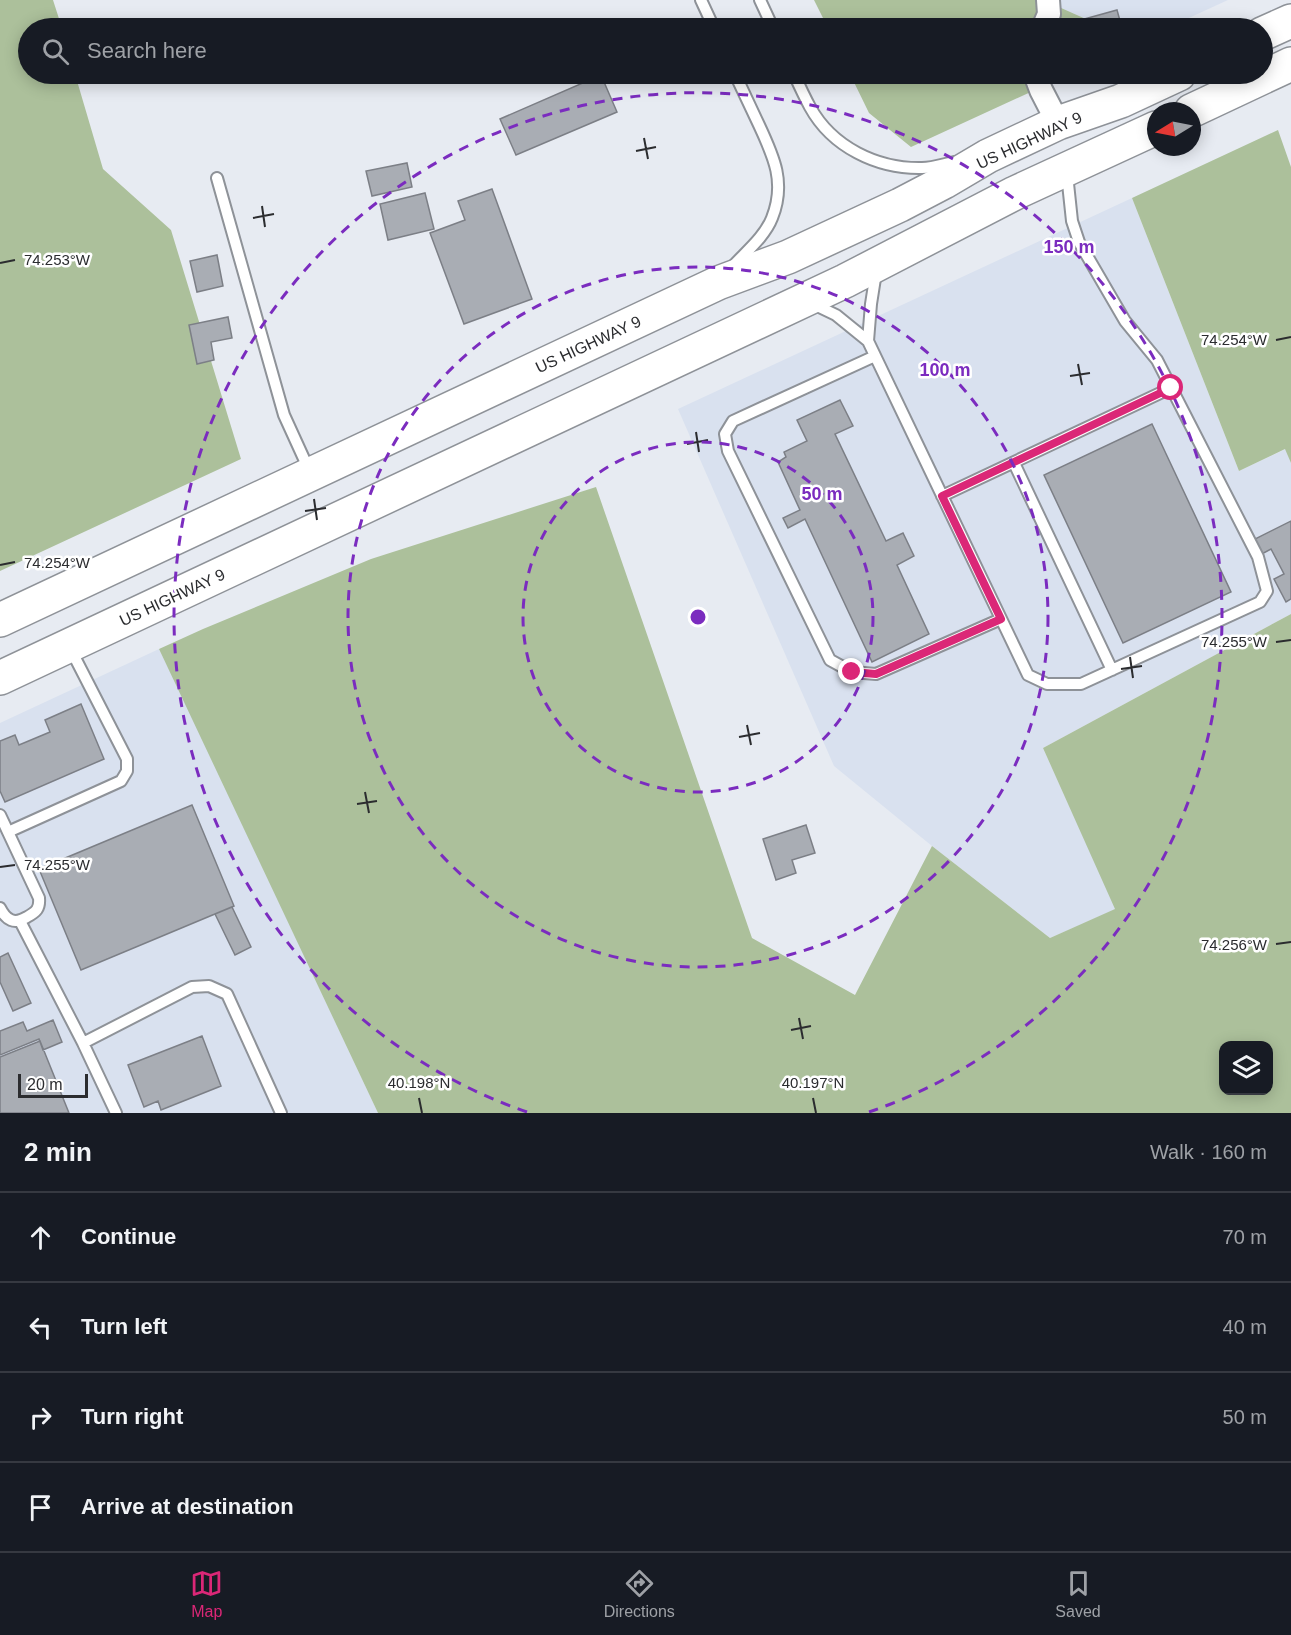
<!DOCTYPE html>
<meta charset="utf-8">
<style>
:root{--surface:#171b24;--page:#242831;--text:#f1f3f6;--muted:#9ea1a6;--line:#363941;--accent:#db2777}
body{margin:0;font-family:Helvetica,sans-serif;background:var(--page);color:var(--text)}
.controls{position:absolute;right:18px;bottom:18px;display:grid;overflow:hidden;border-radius:12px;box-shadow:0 3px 15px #0003}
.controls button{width:54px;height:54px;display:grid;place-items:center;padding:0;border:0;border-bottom:2px solid var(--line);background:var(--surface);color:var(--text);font:30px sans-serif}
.compass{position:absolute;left:1147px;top:102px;width:54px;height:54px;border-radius:50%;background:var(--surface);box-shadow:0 3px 15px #0003;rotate:260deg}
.scale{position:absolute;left:18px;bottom:15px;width:70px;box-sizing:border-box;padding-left:6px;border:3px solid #2b2c2f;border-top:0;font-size:16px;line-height:21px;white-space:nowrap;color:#2b2c2f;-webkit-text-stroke:4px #fff;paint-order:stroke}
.stop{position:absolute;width:18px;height:18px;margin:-14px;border:4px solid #db2777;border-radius:50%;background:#fff}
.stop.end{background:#db2777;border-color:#fff;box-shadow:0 2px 6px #0008}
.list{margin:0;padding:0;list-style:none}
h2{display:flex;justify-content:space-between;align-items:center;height:78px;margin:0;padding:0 24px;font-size:26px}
h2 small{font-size:20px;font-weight:400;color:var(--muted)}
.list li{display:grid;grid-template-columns:39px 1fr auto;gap:18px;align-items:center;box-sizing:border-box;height:90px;padding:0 24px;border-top:2px solid var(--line)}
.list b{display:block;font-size:22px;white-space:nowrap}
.list em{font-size:20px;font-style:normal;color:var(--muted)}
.icon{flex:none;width:33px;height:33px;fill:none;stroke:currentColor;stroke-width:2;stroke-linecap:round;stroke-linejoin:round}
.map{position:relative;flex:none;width:1291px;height:1113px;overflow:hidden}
.search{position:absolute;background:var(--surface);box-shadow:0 3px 15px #0003;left:18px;right:18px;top:18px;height:66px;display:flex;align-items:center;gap:15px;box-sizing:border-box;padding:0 21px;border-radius:33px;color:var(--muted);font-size:22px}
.sheet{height:438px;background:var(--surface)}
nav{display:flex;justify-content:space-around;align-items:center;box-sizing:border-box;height:84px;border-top:2px solid var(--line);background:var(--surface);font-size:16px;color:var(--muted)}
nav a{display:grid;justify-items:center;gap:3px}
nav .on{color:var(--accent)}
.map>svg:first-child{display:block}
.built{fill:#d9e1ef}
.forest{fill:#acc09b;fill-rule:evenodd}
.building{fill:#a9adb4;stroke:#7c7f86;stroke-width:1.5}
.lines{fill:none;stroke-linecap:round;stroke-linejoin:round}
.lane-casing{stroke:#8e9298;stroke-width:14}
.street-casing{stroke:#8e9298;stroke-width:26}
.highway-casing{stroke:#8e9298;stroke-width:36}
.lane{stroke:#fff;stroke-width:10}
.street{stroke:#fff;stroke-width:22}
.highway{stroke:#fff;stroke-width:33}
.route{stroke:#db2777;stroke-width:8}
.ticks{fill:none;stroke:#2b2c2f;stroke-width:2}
.ring{fill:none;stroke:#7b2cbf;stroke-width:3;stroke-dasharray:10 8}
.labels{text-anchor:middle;stroke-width:5;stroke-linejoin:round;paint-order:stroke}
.street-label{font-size:16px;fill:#2b2c2f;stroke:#fff}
.ticks-label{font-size:15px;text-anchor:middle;fill:#2b2c2f;stroke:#fff;stroke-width:5;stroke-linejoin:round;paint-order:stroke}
.centre{fill:#7b2cbf;stroke:#fff;stroke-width:3}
.ring-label{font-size:18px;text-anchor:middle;font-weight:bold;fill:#7b2cbf;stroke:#fff;stroke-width:5;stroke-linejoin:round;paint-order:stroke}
</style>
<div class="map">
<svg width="1291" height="1113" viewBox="0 0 1291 1113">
<rect width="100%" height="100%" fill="#e7ebf2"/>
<path class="built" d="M1049,0H1228L1167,28H1106L1050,3Z
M1132,198L1239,471L1286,449L1291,463V614L1043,748L1116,909L1050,938L932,846L834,766L678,409Z
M159,649L183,698L378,1113H0V723Z"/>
<path class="forest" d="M0,0H53L62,28H28V74H75L103,169L171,230L241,459L0,571Z
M814,0H1049L1050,3L1106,28H828Z
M850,74H1070L911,147L869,113Z
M1278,130L1291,167V463L1285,449L1239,471L1132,198Z
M596,487L752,938L855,995L932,846L1050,938L1115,909L1043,748L1291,614V1113H378L159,649L203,629L371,559ZM1224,1046H1268V1090H1224Z"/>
<path class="building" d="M1117,10L1122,28H1079L1077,21Z
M601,75L617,112L516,155L500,119Z
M407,163L412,187L372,196L366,171Z
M492,189L532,299L464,324L430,233L465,220L458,201Z
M425,193L434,229L388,240L380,204Z
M217,255L223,286L197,292L190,261Z
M228,317L232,338L211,342L214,360L197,364L189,325Z
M840,400L853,426L835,434L886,541L903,533L914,556L897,565L929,634L872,662L805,519L788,528L783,518L800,510L778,462L786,457L784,452L807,441L797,420Z
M1152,424L1231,592L1123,643L1044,475Z
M1291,521V599L1286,602L1274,579L1284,574L1271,549L1258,556L1251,541Z
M81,704L104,759L5,802L0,791V741L15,735L19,745L50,732L45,720Z
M192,805L234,906L81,970L39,869Z
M806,825L815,853L792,860L796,873L776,880L763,839Z
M232,907L251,947L235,955L215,914Z
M8,953L31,1003L13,1011L0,982V957Z
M53,1020L62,1042L43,1050L39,1039L0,1055V1031L23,1022L27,1031Z
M202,1036L221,1086L161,1110L158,1101L144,1107L128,1065Z
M40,1041L69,1113H0V1057Z"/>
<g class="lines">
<defs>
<path id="lane" d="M701,0L714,28
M760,0L773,28
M794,74C799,85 804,96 810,107C832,147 877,169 922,168C933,168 944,164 954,162
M217,178L284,415L310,472
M734,265C747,251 765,236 772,218C786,183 774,157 759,125C751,108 743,91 735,74
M811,303L836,315L868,341L1028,675L1047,684H1081L1260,602L1267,591L1258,557L1157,360L1125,321L1079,242L1072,221L1067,174
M868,341L871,304L876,272
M875,356L733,421L725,434L728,451L830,660L852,672L876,674L1001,619
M1014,463L1112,670
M942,496L1171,388
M0,815L8,832L121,781L127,771V759L70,648
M0,908C6,920 14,925 27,917C36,912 40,909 39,898L8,832
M20,921L83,1043L116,1113
M83,1043L192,987L209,986L227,994L281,1113"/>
<path id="street" d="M1043,28L1049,14L1048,0
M1035,74L1041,90L1058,123"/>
<path id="highway" d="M1262,34L1291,21
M1191,111L1291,64
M0,620L718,283L788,257L900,205L944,182L988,156L1058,123L1121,101L1179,74
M0,678L845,281L1015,193L1156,128"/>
</defs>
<use href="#lane" class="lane-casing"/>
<use href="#street" class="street-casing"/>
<use href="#highway" class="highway-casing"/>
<use href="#lane" class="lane"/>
<use href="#street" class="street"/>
<use href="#highway" class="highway"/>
</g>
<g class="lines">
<path class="route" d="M852,672L876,674L1001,619L942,496L1171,388"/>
</g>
<path class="ticks" d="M644,138L648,159M636,151L656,147M262,206L265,227M253,218L274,214M0,263L15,260M1276,340L1291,337M1078,364L1082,385M1070,376L1090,373M696,432L699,452M687,444L708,440M314,499L317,520M305,511L326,508M0,565L15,562M1276,642L1291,640M1130,657L1133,678M1121,669L1142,666M747,725L751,745M739,737L760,733M365,792L369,813M357,804L377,801M0,867L15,865M1276,944L1291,942M799,1018L803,1039M791,1030L811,1026M419,1098L422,1113M813,1098L816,1113"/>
<g class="ring">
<circle cx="698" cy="617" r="175"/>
<circle cx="698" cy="617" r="350"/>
<path d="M527 1112A524 524 0 1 1 869 1112"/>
</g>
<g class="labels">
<g class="street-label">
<text transform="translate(1029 140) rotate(-25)" y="6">US HIGHWAY 9</text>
<text transform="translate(588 344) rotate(-25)" y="6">US HIGHWAY 9</text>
<text transform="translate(172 597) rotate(-25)" y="6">US HIGHWAY 9</text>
</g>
</g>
<g class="ticks-label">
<text x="57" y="265">74.253°W</text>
<text x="1234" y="345">74.254°W</text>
<text x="57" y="568">74.254°W</text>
<text x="1234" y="647">74.255°W</text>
<text x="57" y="870">74.255°W</text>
<text x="1234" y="950">74.256°W</text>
<text x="419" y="1088">40.198°N</text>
<text x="813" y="1088">40.197°N</text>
</g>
<circle cx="698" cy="617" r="9" class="centre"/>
<g class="ring-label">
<text x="1069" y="253">150 m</text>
<text x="945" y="376">100 m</text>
<text x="822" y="500">50 m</text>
</g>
</svg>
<div class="controls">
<button><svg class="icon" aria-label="layers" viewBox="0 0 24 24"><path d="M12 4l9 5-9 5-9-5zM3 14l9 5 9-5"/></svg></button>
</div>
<svg class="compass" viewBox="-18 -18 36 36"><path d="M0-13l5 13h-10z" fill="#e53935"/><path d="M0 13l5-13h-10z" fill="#9ea1a6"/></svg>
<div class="scale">20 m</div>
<div class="stop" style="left:1171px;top:388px"></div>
<div class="stop end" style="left:852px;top:672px"></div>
<div class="search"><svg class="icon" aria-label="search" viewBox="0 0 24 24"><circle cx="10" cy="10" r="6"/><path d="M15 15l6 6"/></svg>Search here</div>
</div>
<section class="sheet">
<h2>2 min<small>Walk · 160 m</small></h2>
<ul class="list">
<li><svg class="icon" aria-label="ahead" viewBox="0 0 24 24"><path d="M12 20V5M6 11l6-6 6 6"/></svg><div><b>Continue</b></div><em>70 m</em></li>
<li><svg class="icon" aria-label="left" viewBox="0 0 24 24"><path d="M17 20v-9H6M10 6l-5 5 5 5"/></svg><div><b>Turn left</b></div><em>40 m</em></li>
<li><svg class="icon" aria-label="right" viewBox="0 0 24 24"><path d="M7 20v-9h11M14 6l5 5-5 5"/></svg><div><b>Turn right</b></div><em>50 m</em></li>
<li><svg class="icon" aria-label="arrive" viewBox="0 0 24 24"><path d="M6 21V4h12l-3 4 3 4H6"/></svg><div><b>Arrive at destination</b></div></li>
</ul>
</section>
<nav>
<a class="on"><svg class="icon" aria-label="map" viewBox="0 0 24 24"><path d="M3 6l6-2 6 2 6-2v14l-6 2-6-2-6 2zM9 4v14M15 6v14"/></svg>Map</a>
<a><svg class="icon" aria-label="directions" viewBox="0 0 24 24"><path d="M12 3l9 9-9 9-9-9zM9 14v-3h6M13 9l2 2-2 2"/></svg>Directions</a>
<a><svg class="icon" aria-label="saved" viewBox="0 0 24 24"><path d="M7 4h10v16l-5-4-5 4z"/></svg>Saved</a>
</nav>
